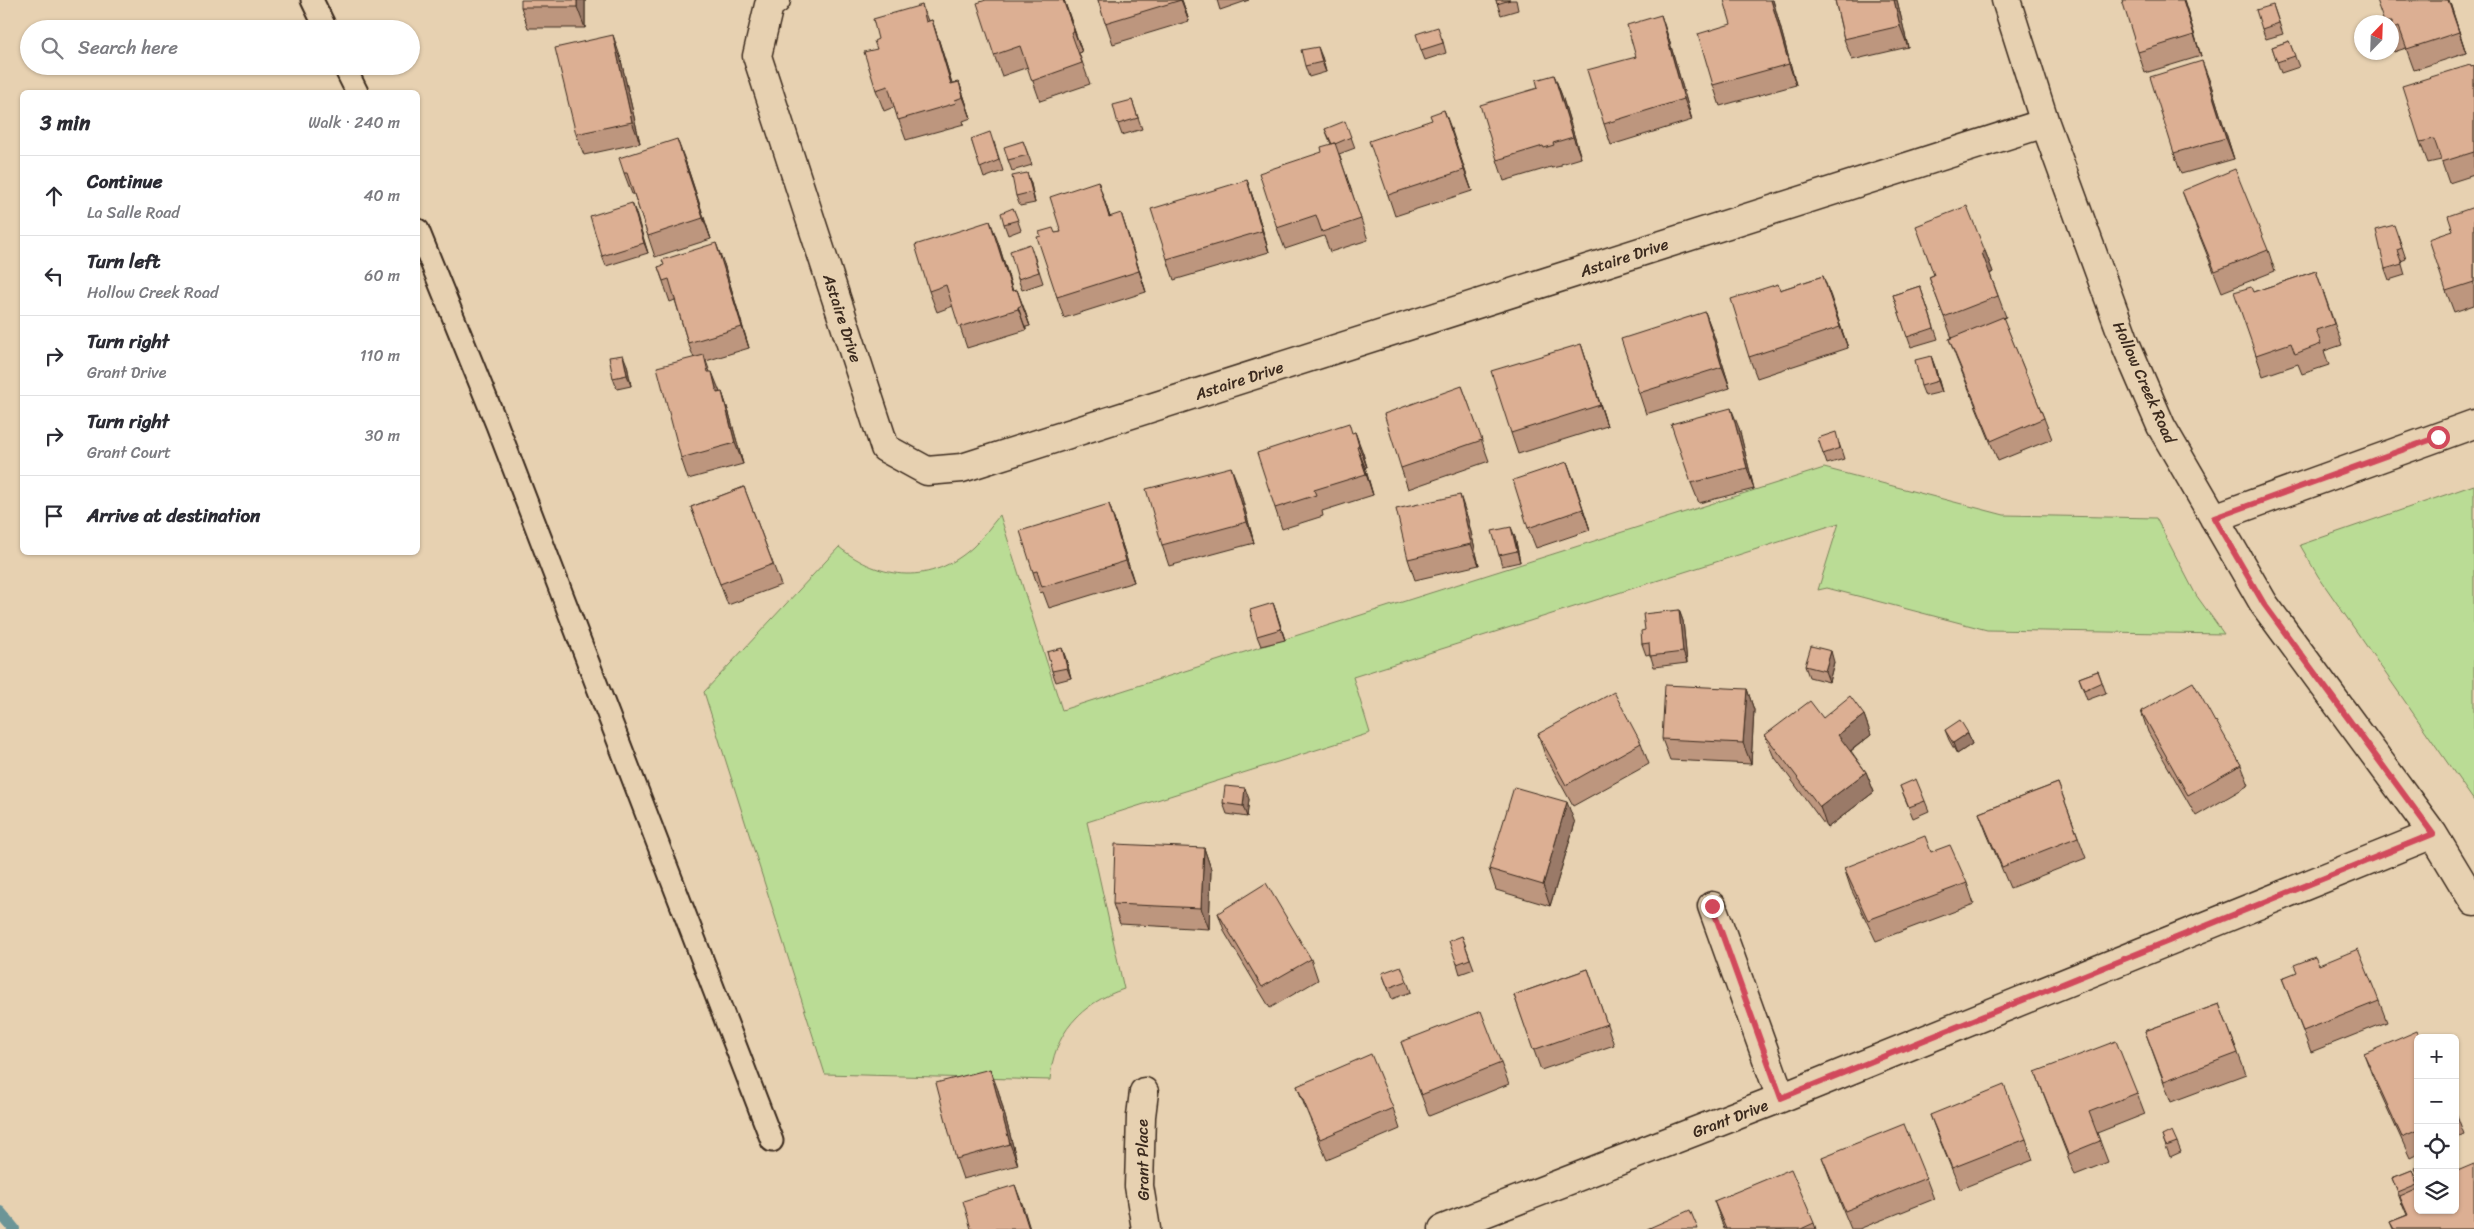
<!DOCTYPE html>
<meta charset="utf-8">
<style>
:root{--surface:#fff;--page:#f2f2f3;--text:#2b2b33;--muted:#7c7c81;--line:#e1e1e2}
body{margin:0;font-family:Sriracha,sans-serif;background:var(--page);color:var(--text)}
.controls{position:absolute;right:15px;bottom:15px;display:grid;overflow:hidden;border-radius:8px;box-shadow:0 1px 4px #0004}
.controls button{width:45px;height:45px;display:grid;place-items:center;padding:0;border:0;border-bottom:1px solid var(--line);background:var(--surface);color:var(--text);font:25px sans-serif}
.compass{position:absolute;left:2354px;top:15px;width:45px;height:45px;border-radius:50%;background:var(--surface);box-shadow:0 1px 4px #0004;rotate:23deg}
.stop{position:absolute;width:15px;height:15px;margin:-11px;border:4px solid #d1495b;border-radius:50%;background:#fff}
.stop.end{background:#d1495b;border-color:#fff;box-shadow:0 1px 5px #0008}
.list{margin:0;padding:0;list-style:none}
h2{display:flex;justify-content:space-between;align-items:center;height:65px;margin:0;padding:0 20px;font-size:21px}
h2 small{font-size:16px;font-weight:400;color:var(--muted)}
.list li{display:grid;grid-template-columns:32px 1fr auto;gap:15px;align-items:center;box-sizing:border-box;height:80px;padding:0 20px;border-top:1px solid var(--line)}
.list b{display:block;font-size:19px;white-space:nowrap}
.list p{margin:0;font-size:16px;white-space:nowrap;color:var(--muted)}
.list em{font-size:16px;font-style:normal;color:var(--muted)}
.icon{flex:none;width:28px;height:28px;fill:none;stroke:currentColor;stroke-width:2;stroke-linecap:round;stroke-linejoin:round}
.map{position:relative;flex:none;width:2474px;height:1229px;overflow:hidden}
.search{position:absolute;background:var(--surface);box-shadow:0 1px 4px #0004;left:20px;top:20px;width:400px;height:55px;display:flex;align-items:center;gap:12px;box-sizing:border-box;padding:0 18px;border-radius:28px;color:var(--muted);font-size:19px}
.panel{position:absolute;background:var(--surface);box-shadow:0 1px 4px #0004;left:20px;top:90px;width:400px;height:465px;border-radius:8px}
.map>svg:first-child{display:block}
.green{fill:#badc95;stroke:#7a835a}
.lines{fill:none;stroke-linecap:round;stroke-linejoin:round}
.stream{stroke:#6c9597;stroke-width:12}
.service-casing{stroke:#3b2a1e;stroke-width:25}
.minor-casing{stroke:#3b2a1e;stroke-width:31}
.service{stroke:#e7d1b1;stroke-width:21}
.minor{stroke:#e7d1b1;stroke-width:28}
.wall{fill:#bd967e;stroke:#3b2a1e}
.shaded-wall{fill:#9a7a67;stroke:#3b2a1e}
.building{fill:#dcaf93;stroke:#3b2a1e}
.route{stroke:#d1495b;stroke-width:6}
.labels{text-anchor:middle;stroke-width:5;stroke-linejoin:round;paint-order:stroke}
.street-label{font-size:16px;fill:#3b2a1e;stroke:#e7d1b1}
</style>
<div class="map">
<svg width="2474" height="1229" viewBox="0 0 2474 1229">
<rect width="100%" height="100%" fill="#e7d1b1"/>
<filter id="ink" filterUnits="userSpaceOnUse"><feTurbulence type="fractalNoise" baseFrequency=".02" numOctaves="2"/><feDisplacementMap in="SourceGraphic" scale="10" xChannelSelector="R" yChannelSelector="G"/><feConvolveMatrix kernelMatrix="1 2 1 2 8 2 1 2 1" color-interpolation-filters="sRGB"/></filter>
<g filter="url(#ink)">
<path class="green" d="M1824,468L2004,515L2156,518L2196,595L2224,634L1987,630L1827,588L1818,590L1839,523L1353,677L1370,733L1087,822L1124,989C1081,1003 1053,1034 1050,1080L825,1074L704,692L839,547C881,581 931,585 973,547C983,538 991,525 1000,515L1062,710Z
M2474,485V801L2318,576L2300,545Z"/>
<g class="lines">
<path class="stream" d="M0,1212L14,1229"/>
<defs>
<path id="service" d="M312,0L326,29
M344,66L357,92
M418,230L497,425L772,1141"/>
<path id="minor" d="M776,0L769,5L757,56L885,448L927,471L962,468L2045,123
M2006,0L2045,123L2126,345L2161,426L2264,604L2433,834L2474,902
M2214,518L2474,424
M1712,906L1781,1098
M1144,1092L1141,1116L1139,1186L1146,1229
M1443,1229L1781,1098L2433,834"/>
</defs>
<use href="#service" class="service-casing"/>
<use href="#minor" class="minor-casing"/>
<use href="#service" class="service"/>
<use href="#minor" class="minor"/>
</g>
<path class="wall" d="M585,0V28H528L521,7Z
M1064,0L1082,52L1079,53L1090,84L1040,101L1028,67L1002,76L994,55Z
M1098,0H1182L1189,21L1113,44Z
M1217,0H1249L1220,10Z
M1496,0H1516L1518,10L1501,15Z
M1773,0L1796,85L1720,106L1713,85L1731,24Z
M1835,0H1897L1908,47L1852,60L1844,39Z
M2184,0L2201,56L2145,73L2138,52Z
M2376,0H2449L2466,53L2414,70L2406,48L2394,52L2392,44V22Z
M922,5L928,21L932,20L939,41L952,83L959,82L971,118L963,121L964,124L906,140L894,107L884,111L876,90L877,49L878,39Z
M2273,5L2283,34L2266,39L2262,29Z
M1668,36L1692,120L1611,145L1604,124L1636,57Z
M1442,38L1446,53L1425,60L1421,50Z
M2289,41L2299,67L2281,73L2272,47Z
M620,56L640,143L584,155L576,134Z
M1322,57L1326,72L1309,77L1305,66Z
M2474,66V175L2449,183L2441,160L2428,163L2420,142L2471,67Z
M1554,75L1562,96L1581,158L1561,164V166L1552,168L1551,167L1504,181L1497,160L1538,88Z
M2210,82L2234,159L2181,174L2174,153Z
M1132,100L1142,129L1122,135L1118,124Z
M1444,110L1472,191L1395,216L1388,195L1432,120Z
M1325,129L1351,137L1355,148L1339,154L1368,240L1330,252L1324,236L1285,249L1277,228L1322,152L1331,144Z
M971,139L994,142L1003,171L984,178Z
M1023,141L1032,165L1012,171L1008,160Z
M685,160L711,239L655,257L634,194H632L624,173Z
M1027,173L1031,184L1035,203L1020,206L1016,196Z
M1247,180L1254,201L1269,252L1174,280L1167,259Z
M2182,191L2268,250L2275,271L2222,292L2190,212Z
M1105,202L1110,217L1128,234L1146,292L1064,318L1057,297L1041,236L1061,232Z
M632,203L648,253L606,266L602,256Z
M2474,207V305L2454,312L2446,291L2453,231Z
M1013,208L1021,230L1008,235L1004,224Z
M2398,235L2406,259L2401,261L2405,275L2389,280L2385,269Z
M998,242L1013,291L1017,290L1030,326L1026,327V330L967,348L953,306L937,312L929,291Z
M1985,251L1993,272L1990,274L2006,317L2003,318L2044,418L2052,439L1998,461L1957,360L1949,339L1952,338L1929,277Z
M1034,255L1043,283L1022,290L1018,279Z
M724,264L749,348L706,361L710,372L720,393L722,392L729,413L743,464L688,479L681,458L694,358L688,343L675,300L670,302L658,267Z
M2316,271L2342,345L2324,351L2329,365L2302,374L2298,364L2263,376L2256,355L2253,292Z
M1823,276L1848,348L1757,378L1749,357L1780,290Z
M1920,286L1938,339L1911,347L1893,295Z
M1705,312L1713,333L1730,388L1646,414L1639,393Z
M1931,356L1935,367L1942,392L1925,396L1921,386Z
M627,365L631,386L617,389L613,378Z
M1588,365L1607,426L1518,454L1511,433Z
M1462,386L1489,461L1408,489L1401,468Z
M1739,428L1754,489L1699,503L1691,483Z
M1355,432L1367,467H1365L1373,495L1322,511L1323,516L1282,529L1275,508L1353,433Z
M1818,438L1839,443L1844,459L1827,464Z
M1567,462L1590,530L1536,548L1528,528Z
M744,487L781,585L728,605L691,507Z
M1239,487L1254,543L1169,566L1162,545Z
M1109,504L1116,525L1134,582L1049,608L1043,592L1040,593L1033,572Z
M1467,516L1479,565L1415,580L1408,559Z
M1515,537L1520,562L1502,566L1499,555Z
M1273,603L1285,640L1261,646L1257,636Z
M1679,610L1683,621L1687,663L1654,667L1650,654L1646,655L1642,644L1645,630Z
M1062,648L1066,659L1071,678L1056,682L1052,671Z
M1834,662L1829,682L1809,677L1805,666Z
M2098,671L2106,693L2087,700L2079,678Z
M1747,689L1754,710L1751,764L1670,760L1662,739Z
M2141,711L2215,722L2241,765L2249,785L2196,816L2148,732Z
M1864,715L1871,735L1851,751L1866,772L1874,792L1827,828L1773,755L1765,735L1823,718Z
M1945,730L1968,733L1972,744L1957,754L1949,740Z
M1538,734L1641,743L1649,764L1573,806L1545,755Z
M2058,783L2086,858L2010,888L1987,834L1979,813Z
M1900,786L1925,801L1929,811L1913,818Z
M1249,799L1247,817L1227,814L1223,803Z
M1575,823L1550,906L1496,890L1489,869Z
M1204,848L1211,869L1209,929L1120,924L1113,904Z
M1931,852L1967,883L1974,904L1876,941L1851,889L1844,868Z
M1218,913L1311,959L1318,980L1270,1008L1225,933Z
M1462,936L1474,969L1460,974L1457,964Z
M2319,965L2379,1001L2387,1022L2311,1052L2282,978Z
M1588,969L1614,1045L1541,1070L1514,995Z
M1382,973L1407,981L1411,992L1392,999Z
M2219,1004L2246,1074L2171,1102L2145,1031Z
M2418,1038V1154L2410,1158L2372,1075L2364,1054Z
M1401,1042L1501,1063L1509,1084L1429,1116Z
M2035,1072L2137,1093L2145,1114L2097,1133L2108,1162L2075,1175Z
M1297,1086L1393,1108L1400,1129L1327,1160L1305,1107Z
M998,1090L1018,1165L963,1179L956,1159Z
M2455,1110L2464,1134L2455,1138Z
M1930,1115L2026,1139L2033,1160L1960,1189L1938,1136Z
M2162,1136L2177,1142L2181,1152L2170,1157Z
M1822,1157L1926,1178L1934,1199L1859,1229H1851L1830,1178Z
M2412,1170L2418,1187V1210L2474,1229H2393L2390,1222L2407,1215L2402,1203V1204L2392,1178Z
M1714,1201L1814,1223L1816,1229H1724Z"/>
<path class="shaded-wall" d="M577,0H585V28L577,7Z
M1063,0H1064L1082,52L1074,31Z
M1181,0H1182L1189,21Z
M1771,0H1773L1796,85L1789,64Z
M1894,0H1897L1908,47L1900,26Z
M2183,0H2184L2201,56L2194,35Z
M2448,0H2449L2466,53L2459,32Z
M1661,15L1668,36L1692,120L1684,99Z
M932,20L939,41L957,100L951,84Z
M613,35L620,56L640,143L632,122Z
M1318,47L1322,57L1326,72L1322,62Z
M2202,61L2210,82L2234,159L2226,138Z
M1554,75L1562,96L1581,158L1573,137Z
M959,82L971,118L963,97Z
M1444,110L1452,131L1472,191L1464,170Z
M677,139L685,160L711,239L703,218Z
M1027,173L1031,184L1035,203L1032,192Z
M1247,180L1254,201L1269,252L1262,231Z
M1098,181L1117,238L1109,217Z
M632,203L636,213L648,253L644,243Z
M1121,213L1128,234L1146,292L1139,271Z
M990,221L998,242L1018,309V307L1026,330L1012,291Z
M716,243L724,264L749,348L742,327Z
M1985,251L1993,272L1989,274L1982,253Z
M1823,276L1831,297L1848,348L1840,327Z
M1017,290L1025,311L1030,326L1022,305Z
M1705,312L1713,333L1730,388L1722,367Z
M1581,344L1588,365L1607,426L1600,405Z
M623,355L627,365L631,386L627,375Z
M1931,356L1935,367L1942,392L1938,381Z
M712,372L720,392L717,393Z
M722,392L729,413L743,464L735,443Z
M1731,408L1739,428L1754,489L1747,468Z
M1355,432L1363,453L1367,467L1359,446Z
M1357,447L1365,467L1373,495Z
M1567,462L1575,483L1590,530L1583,509Z
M1231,467L1239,487L1254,543L1247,522Z
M1460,495L1467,516L1479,565L1471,544Z
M1109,504L1116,525L1134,582L1126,561Z
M1511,527L1515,537L1520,562L1517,551Z
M1273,603L1277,614L1285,640L1281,629Z
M1679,610L1683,621L1687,663L1683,652Z
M1062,648L1066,659L1071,678L1067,668Z
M1831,651L1834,662L1829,682L1825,671Z
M1747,689L1754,710L1751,764L1743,743Z
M1864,715L1871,735L1845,755L1838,735Z
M1968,733L1972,744L1957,754L1953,743Z
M1866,772L1874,792L1827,828L1820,807Z
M1245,788L1249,799L1247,817L1243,806Z
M1567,802L1575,823L1550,906L1543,885Z
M1204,848L1211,869L1209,929L1201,908Z
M990,1069L998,1090L1018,1165L1010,1144Z
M1015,1185L1023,1206L1030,1229H1029Z"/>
<path class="building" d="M521,0H577V7H521Z
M986,0H1063L1074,31L1071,32L1082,63L1032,81L1020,46L994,55L977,3Z
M1098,0H1181L1105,23Z
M1496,0H1510L1497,4Z
M1724,0H1771L1789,64L1713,85L1698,34L1731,24Z
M1835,0H1894L1900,26L1844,39Z
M2122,0H2183L2194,35L2138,52Z
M2376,0H2448L2459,32L2407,49L2399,27L2392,29V22H2384Z
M922,5L926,22L932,20L951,84L959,82L963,97L955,100L956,103L898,120L888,86L876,90L864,52L877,49L874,41L878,39L873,19Z
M2273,5L2279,23L2262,29L2256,10Z
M1661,15L1684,99L1604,124L1587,70L1636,57L1627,25Z
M1438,27L1443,43L1421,50L1416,34Z
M613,35L632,122L576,134L555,48Z
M2289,41L2295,56L2277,62L2272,47Z
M1318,47L1322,62L1305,66L1301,50Z
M2202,61L2226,138L2174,153L2150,77Z
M2470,65L2471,67L2474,66V152L2442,162L2434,139L2420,142L2402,86Z
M1554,75L1573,137L1553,143L1554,145L1544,148L1543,146L1497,160L1480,105L1538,88L1536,80Z
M1132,100L1138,118L1118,124L1113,105Z
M1444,110L1464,170L1388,195L1369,141L1432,120L1430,115Z
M1345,121L1351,137L1335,144V143L1332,144L1325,129Z
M990,132L999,160L980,168L971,139Z
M677,139L703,218L648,236L627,173H624L619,158Z
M1023,141L1028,155L1008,160L1004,147Z
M1335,143L1361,219L1322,232L1316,215L1277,228L1259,173L1322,152L1321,147Z
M2235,169L2268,250L2215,271L2182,191Z
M1027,173L1032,192L1016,196L1012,176Z
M1247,180L1262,231L1167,259L1151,209Z
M1098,181L1109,217L1121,213L1139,271L1057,297L1037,237L1041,236L1039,232L1053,228L1055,233L1061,232L1050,197Z
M632,203L644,243L602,256L590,216Z
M1967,206L1985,251L1982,253L1998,296L1944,317L1929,277L1934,275L1916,226Z
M2474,207V282L2446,291L2429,239L2453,231L2448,216Z
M1013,208L1018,220L1004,224L1001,213Z
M990,221L1012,291L1017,290L1022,305L1018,307V309L959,327L946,285L929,291L915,245Z
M2394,225L2402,248L2397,250L2402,264L2385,269L2376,230Z
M716,243L742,327L688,343L669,279L663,281L658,267L664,265L662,260Z
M1030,244L1039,272L1018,279L1010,251Z
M2316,271L2334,324L2316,330L2321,344L2295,354L2291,343L2256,355L2234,292L2251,287L2253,292Z
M1823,276L1840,327L1749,357L1731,299L1778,284L1780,290Z
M1920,286L1934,328L1907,337L1893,295Z
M1705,312L1722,367L1639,393L1621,339Z
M2003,317L2044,418L1991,441L1949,339Z
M1581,344L1600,405L1511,433L1491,371Z
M623,355L627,375L613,378L609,357Z
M704,355L708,372H712L717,393L722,392L735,443L681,458L657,367Z
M1931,356L1938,381L1921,386L1915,360Z
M1462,386L1482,440L1401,468L1384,414Z
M1731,408L1747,468L1691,483L1671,424Z
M1349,423L1352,433L1355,432L1359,446L1357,447L1366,474L1314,490L1316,495L1275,508L1257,453Z
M1836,432L1840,448L1823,454L1818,438Z
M1567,462L1583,509L1528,528L1513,480Z
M1231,467L1247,522L1162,545L1146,489Z
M744,487L773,564L720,584L691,507Z
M1460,495L1471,544L1408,559L1396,509Z
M1109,504L1126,561L1042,587L1037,571L1033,572L1020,531Z
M1511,527L1517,551L1499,555L1492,531Z
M1273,603L1281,629L1257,636L1250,610Z
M1679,610L1683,652L1650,656L1649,643L1642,644L1641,631L1645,630L1643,614Z
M1811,646L1831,651L1825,671L1805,666Z
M1062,648L1067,668L1052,671L1047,652Z
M2098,671L2102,682L2084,690L2079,678Z
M2193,682L2215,722L2216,721L2241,765L2188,795L2141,711Z
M1665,685L1747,689L1743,743L1662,739Z
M1614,692L1641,743L1566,785L1538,734Z
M1850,696L1864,715L1838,735L1866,772L1820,807L1765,735L1810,701L1823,718Z
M1960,720L1968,733L1953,743L1945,730Z
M1916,779L1925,801L1909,807L1900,786Z
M2058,783L2078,837L2002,867L1979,813Z
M1225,786L1245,788L1243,806L1223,803Z
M1514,787L1567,802L1543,885L1489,869Z
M1925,836L1931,852L1950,845L1967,883L1868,920L1844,868Z
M1115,844L1204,848L1201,908L1113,904Z
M1266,883L1311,959L1262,987L1218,913Z
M1462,936L1470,959L1457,964L1449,941Z
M2358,949L2379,1001L2303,1031L2282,978L2297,972L2294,965L2315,957L2319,965Z
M1401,966L1407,981L1388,988L1382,973Z
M1588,969L1607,1024L1533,1050L1514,995Z
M2219,1004L2238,1053L2164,1081L2145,1031Z
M1481,1011L1501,1063L1421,1095L1401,1042Z
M2417,1031L2420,1038H2418V1130L2402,1137L2364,1054Z
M2116,1041L2137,1093L2089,1112L2100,1141L2068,1154L2035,1072Z
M1371,1054L1393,1108L1320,1139L1297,1086Z
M990,1069L1010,1144L956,1159L936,1083Z
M2004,1085L2026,1139L1952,1168L1930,1115Z
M1904,1124L1926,1178L1845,1211L1822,1157Z
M2172,1131L2177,1142L2166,1146L2162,1136Z
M2474,1164V1229H2394L2390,1222L2408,1215L2400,1197L2418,1189V1210H2455V1172Z
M2418,1167V1179L2414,1168Z
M1791,1169L1814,1223L1801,1229H1726L1714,1201Z
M2412,1170L2417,1185L2398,1193L2392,1178Z
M1015,1185L1029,1229H971L963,1201Z
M1690,1210L1698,1229H1647Z"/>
</g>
<g class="lines" filter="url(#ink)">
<path class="route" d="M1712,906L1781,1098L2433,834L2264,604L2214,518L2438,437"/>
</g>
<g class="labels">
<g class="street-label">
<text transform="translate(1624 257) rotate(-18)" y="6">Astaire Drive</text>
<text transform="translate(843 318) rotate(72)" y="6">Astaire Drive</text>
<text transform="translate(1239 380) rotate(-18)" y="6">Astaire Drive</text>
<text transform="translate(2145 382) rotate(66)" y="6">Hollow Creek Road</text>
<text transform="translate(1730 1118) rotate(-21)" y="6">Grant Drive</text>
<text transform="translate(1142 1160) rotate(-91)" y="6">Grant Place</text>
</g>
</g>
</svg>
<div class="controls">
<button>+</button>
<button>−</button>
<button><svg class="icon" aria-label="locate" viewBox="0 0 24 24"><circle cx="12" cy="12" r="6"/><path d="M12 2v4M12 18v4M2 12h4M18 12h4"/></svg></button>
<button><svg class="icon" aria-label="layers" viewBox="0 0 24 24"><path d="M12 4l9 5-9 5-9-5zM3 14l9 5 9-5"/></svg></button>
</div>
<svg class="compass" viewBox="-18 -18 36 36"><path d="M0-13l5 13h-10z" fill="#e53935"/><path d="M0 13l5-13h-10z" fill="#7c7c81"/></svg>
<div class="stop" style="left:2438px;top:437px"></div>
<div class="stop end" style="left:1712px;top:906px"></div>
<div class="search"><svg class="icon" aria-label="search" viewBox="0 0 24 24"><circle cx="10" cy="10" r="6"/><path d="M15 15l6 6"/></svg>Search here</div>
<section class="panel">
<h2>3 min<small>Walk · 240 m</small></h2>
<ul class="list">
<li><svg class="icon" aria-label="ahead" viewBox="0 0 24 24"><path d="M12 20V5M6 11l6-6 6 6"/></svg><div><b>Continue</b><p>La Salle Road</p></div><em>40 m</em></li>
<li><svg class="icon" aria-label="left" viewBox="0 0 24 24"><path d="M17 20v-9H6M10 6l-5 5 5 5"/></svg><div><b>Turn left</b><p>Hollow Creek Road</p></div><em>60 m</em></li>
<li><svg class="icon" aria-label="right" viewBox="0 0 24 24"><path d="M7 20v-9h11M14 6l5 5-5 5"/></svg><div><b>Turn right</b><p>Grant Drive</p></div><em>110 m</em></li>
<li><svg class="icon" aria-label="right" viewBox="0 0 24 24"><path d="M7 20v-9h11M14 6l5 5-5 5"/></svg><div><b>Turn right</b><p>Grant Court</p></div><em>30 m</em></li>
<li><svg class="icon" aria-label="arrive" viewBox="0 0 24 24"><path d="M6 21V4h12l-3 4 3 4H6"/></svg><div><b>Arrive at destination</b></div></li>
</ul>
</section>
</div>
